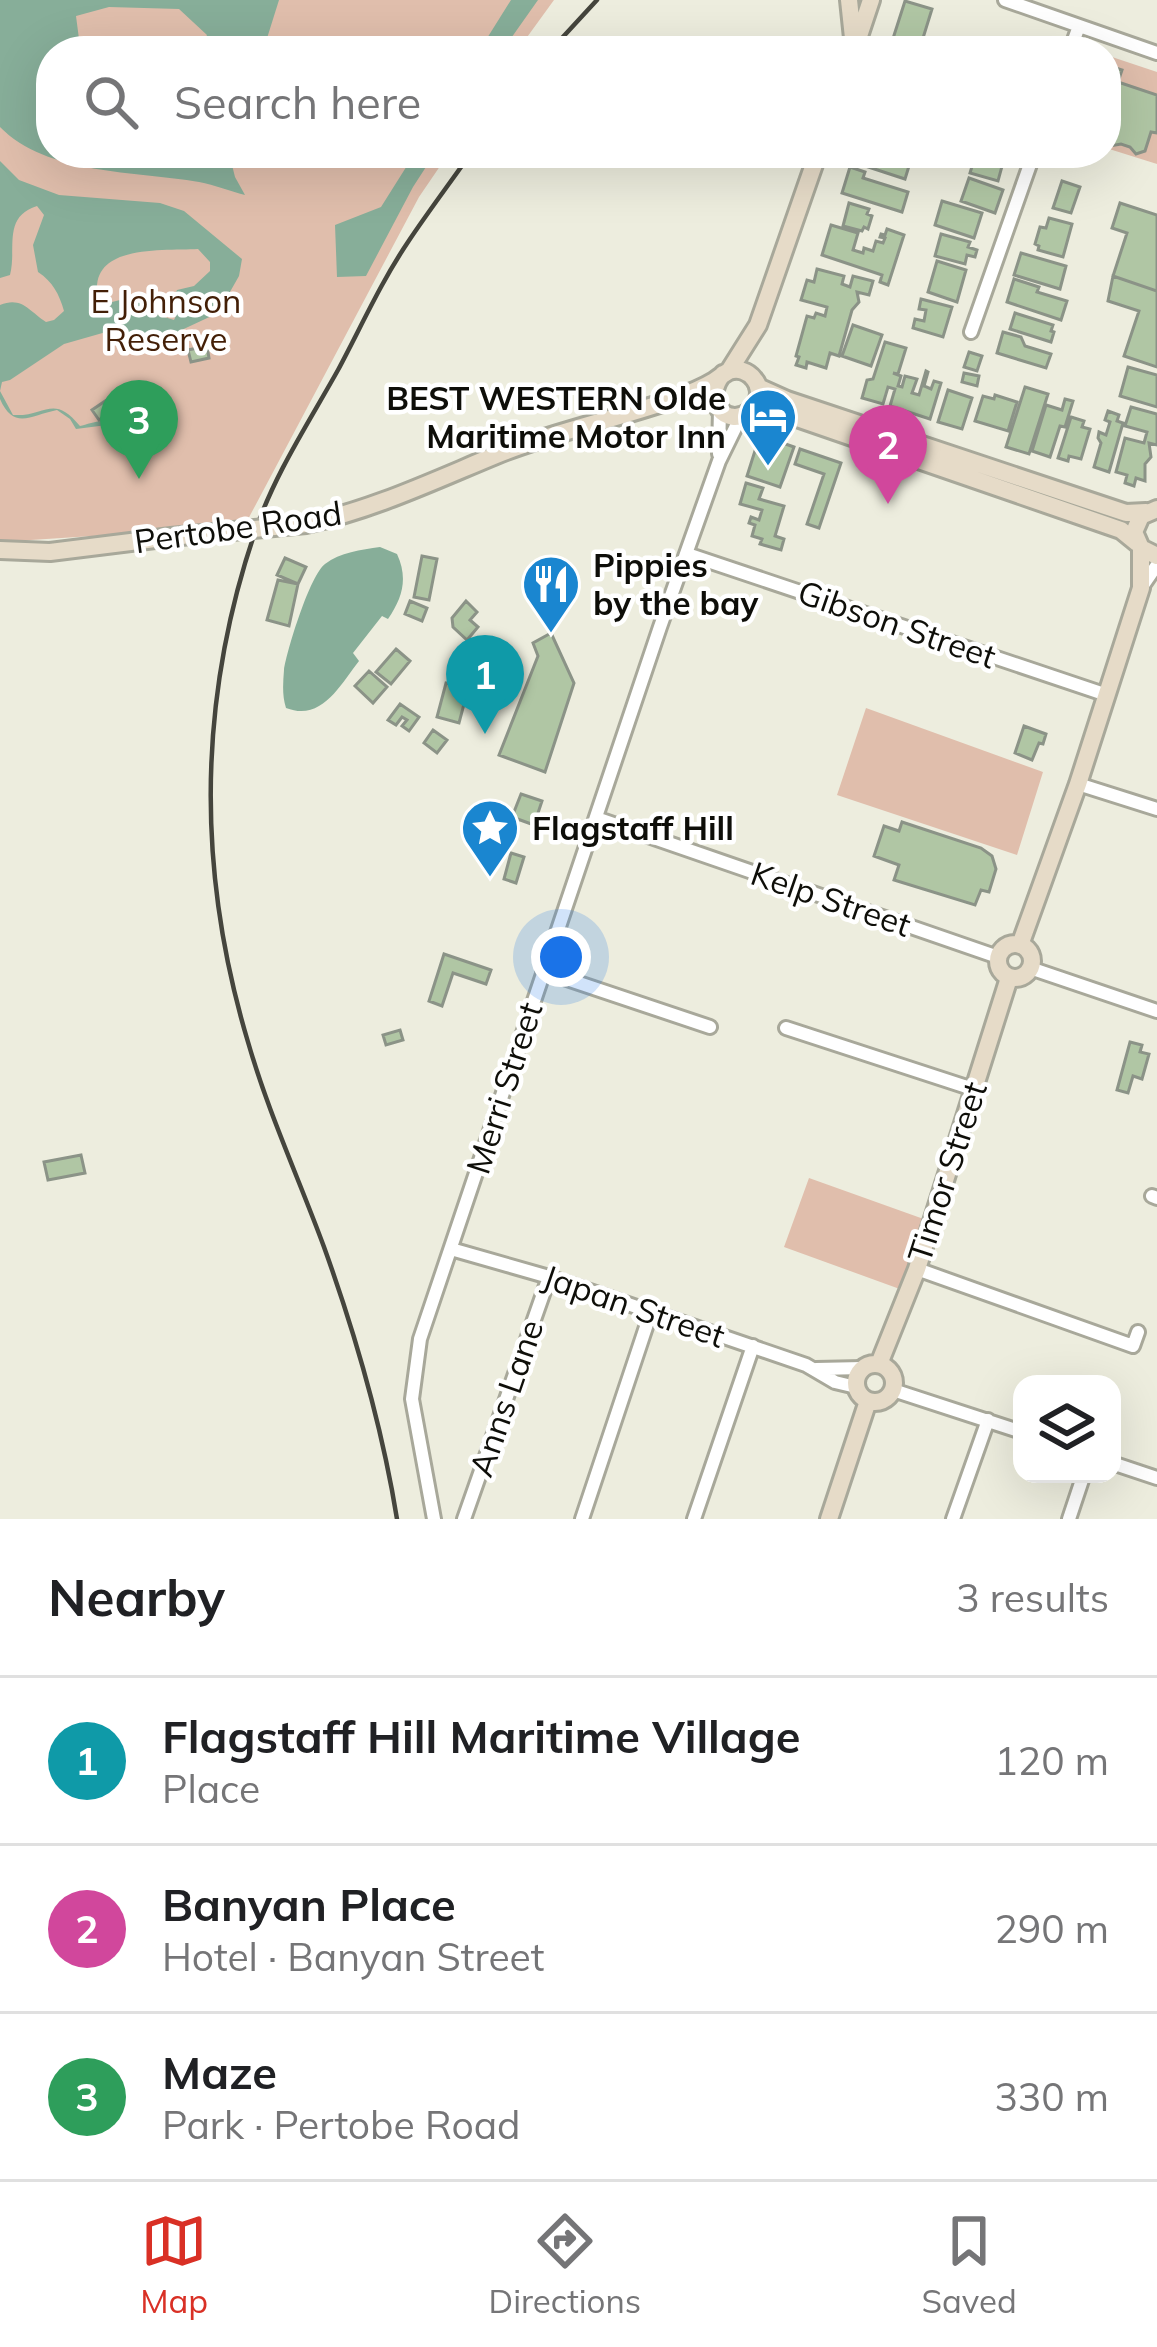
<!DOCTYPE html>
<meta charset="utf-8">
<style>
:root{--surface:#fff;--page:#f6f6f6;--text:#202124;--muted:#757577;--line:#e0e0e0;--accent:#d93025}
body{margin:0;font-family:Mulish,sans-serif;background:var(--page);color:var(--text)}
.controls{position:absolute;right:36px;bottom:36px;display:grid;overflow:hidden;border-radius:24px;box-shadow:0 12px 48px #0002}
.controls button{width:108px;height:108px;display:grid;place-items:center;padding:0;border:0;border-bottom:3px solid var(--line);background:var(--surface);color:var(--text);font:60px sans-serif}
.you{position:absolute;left:561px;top:957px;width:42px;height:42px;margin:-30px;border:9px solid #fff;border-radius:50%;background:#1a73e8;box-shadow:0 0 0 18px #1a73e833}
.badge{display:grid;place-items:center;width:78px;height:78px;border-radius:50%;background:var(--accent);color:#fff;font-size:39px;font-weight:700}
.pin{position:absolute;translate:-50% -99px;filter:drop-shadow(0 3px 6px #0008)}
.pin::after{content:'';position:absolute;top:63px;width:42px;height:36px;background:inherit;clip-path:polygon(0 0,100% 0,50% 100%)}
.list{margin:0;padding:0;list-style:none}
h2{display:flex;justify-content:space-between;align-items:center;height:156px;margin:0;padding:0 48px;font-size:51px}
h2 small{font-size:39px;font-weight:400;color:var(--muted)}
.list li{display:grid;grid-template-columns:78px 1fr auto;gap:36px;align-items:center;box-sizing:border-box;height:168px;padding:0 48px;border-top:3px solid var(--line)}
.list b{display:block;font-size:45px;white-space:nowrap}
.list p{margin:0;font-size:39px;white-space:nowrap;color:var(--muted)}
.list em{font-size:39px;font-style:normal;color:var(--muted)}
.icon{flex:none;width:66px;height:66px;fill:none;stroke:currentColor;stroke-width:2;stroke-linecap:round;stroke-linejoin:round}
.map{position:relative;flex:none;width:1157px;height:1519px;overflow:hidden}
.search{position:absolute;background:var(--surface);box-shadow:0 12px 48px #0002;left:36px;right:36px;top:36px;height:132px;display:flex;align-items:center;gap:30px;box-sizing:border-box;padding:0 42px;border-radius:48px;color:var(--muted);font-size:45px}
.sheet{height:660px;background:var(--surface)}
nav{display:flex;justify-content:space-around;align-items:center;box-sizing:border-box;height:168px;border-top:3px solid var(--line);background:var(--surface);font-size:33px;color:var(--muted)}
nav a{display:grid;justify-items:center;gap:6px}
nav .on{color:var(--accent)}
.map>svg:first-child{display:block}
.green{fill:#e0beac}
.water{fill:#87ae99;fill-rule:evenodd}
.building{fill:#b0c6a4;stroke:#8b9387;stroke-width:3}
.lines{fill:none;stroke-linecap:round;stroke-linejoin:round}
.street-casing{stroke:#a8a89a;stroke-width:18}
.secondary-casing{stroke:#a8a89a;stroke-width:22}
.street{stroke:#fff;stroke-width:12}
.secondary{stroke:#e6dbc8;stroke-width:16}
.rail{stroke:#45453d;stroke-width:4.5}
.secondary-bridge-casing{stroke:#a8a89a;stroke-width:22;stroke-linecap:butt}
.secondary-bridge{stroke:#e6dbc8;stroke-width:16}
.labels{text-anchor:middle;stroke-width:9;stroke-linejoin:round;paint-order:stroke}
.park-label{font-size:33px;fill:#431f07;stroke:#fff}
.poi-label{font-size:33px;font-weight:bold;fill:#0e0e09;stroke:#fff;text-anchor:start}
.street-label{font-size:33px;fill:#0e0e09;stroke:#fff}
</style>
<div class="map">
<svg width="1157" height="1519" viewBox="0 0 1157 1519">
<rect width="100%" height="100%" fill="#ededde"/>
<path class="green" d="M0,0H554L517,51H51V153H449L419,197L246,523L154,532L0,542Z
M1106,55L1157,72V164L1106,148Z
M866,708L1043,772L1017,855L837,795Z
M809,1178L932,1222L908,1292L784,1247Z"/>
<path class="water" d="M0,0H279L263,51H200L207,35L179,9L109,7L76,16L79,39L110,51H51V153H229L235,177L245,195C230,191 215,185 199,182C136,171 47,175 0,127Z
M511,0H538L502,51H479Z
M415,153H435L413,187L366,276L337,277L335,225L381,207Z
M0,161L19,180L59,195L160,203L184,211L242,259L239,276L218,313L173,334L106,332L64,344L10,380L2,382L0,391L13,415C46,417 53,393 80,426C86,425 99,420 105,421C120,423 108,441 131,435L130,419L142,399L145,401L140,408L148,413C153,433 140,443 119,442L107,425L76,429L70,419L57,410C31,415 14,431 0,399V305C22,296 29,311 46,322L54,320L64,311C59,294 53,282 38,272L33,245L44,215L37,206C2,217 17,249 10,275L0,278ZM198,249L210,262V271L194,286L177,290C172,300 181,307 174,320L158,315L154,303L132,297L112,302L97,289C96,244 166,251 198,249Z
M380,547L397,554C408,578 403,597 388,619L382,616L353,653L359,661C340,685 322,722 286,708C282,696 283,683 284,670C287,650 310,575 325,564C340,552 361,550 380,547Z"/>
<path class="building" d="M905,1L932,9L919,51H889Z
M996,39L1020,47L1018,51H992Z
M1106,65L1122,70L1118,82L1157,95V133L1151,132L1145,151L1136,154L1130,147L1121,144L1110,146L1106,143Z
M856,153H913L905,179L853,162Z
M976,153L1004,159L998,181L970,173Z
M850,167L865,172L863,178L908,192L902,212L842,193Z
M969,178L1003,190L995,213L961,201Z
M1062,181L1080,187L1071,213L1053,208Z
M942,201L982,213L974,238L935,225Z
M849,203L869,209L867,214L872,216L868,229L864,227L862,231L843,226Z
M1120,203L1157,215V291L1113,276L1127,233L1112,228Z
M1049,218L1072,224L1063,257L1038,250L1039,246L1035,244L1040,227L1046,228Z
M831,225L858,233L853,250L863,253L864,248L873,251L876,241L883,243L885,238L880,237L881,234L885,235L887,229L904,235L888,285L880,282L882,275L822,255Z
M941,234L970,242L968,247L977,250L975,257L967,255L965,264L935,256Z
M1021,253L1066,266L1060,289L1014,275Z
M937,261L966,270L957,302L928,292Z
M817,269L844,276L842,284L850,287L853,276L873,281L869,295L857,292L859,302L852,310L839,356L830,353L826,368L807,362L806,368L796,365L799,357L796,356L807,316L814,318L816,313L825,316L827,307L801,300L807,280L814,282Z
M1113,276L1157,291V367L1124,356L1139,311L1108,301Z
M1014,279L1039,287L1037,292L1067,301L1061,320L1007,302Z
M921,299L952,307L943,337L913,328L915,319L924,321L926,310L919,309Z
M1015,313L1053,325L1051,331L1054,332L1051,342L1010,329Z
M853,325L882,335L871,366L842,356Z
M1003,332L1021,337L1025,346L1051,354L1046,368L997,353Z
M885,342L906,348L898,374L893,373L901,376L898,386L902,387L905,376L917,379L912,393L919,395L926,371L928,372L924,386L931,389L934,381L941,383L930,419L890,406L895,389L888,387L883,404L862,398L867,380L873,379Z
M207,346L209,358L191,362L188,350Z
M969,352L982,356L977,371L964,367Z
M1128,367L1157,375V407L1120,396Z
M964,373L979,376L977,386L962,382Z
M1025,387L1048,394L1029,454L1006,447Z
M948,390L972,398L962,429L938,422Z
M995,395L1017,402L1008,431L975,421L983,396L994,399Z
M108,399L115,409L99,420L92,410Z
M1065,399L1073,401L1065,427L1060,426L1050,457L1032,451L1046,405L1062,410Z
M1131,407L1157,414V445L1149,443L1151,457L1145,464V481L1136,478L1134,486L1125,483L1127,475L1116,472L1125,438L1144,443L1147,432L1125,426Z
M1108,411L1119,415L1117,421L1123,423L1109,472L1094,467L1101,443L1098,438L1099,432L1106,435L1110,422L1105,420Z
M1071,417L1084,421L1082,427L1090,429L1081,459L1069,456L1068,461L1058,458Z
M760,435L794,447L780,487L747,476Z
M800,449L841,463L819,528L807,524L824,474L795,464Z
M746,483L763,488L759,499L784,506L775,536L784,539L781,550L760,544L762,539L752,536L755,525L749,523L751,517L759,520L762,510L740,504Z
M422,556L437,559L429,600L414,597Z
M285,558L306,567L298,584L277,575Z
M278,580L298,584L289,626L267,620Z
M410,601L427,608L422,621L405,614Z
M466,601L477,612L470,620L478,627L467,640L453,627L452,618Z
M551,633L574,683L545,772L499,755L538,656L533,643Z
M501,646L508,658L491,668L484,657Z
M396,649L410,661L391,684L376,672Z
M369,671L387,687L373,703L355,686Z
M446,683L468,689L459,723L437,717Z
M485,686L500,690L498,701L482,696Z
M400,704L419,717L409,731L402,726L407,720L402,717L396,725L388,720Z
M1024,726L1046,734L1043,744L1039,743L1032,760L1015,753Z
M433,730L447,740L437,753L424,743Z
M521,794L542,801L534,825L512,817Z
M902,822L981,848L992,856L996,869L989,892L981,890L975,905L894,880L899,865L874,856L884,826L899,831Z
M511,853L524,857L516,883L504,879Z
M444,954L491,970L486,984L453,973L442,1006L429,1001Z
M400,1030L403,1040L386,1045L383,1035Z
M1130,1042L1142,1045L1140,1052L1149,1054L1142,1079L1133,1076L1128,1093L1117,1090Z
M81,1155L85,1173L48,1180L44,1162Z"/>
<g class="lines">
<defs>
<path id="street" d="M1005,0L1157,53
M1070,51L1079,26
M971,332L1034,153
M719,454L720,409
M687,554L1107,695
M1141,588L1157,565
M1078,784L1157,809
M596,818L998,957
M1030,968L1157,1011
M543,971L710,1027
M786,1028L973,1089
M1152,1196L1157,1198
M451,1249L549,1277L806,1365L835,1382L856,1387
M917,1269L1133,1346L1138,1332
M816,1369L863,1368
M893,1390L1022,1432
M1112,1463L1157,1478
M434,1519L412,1399L420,1339L660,627L719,461L741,416
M464,1519L549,1277
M582,1519L651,1312
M694,1519L753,1346
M953,1519L988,1420
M1069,1519L1084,1474"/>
<path id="secondary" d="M849,0L853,38
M854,51L871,0
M729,371L758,325L818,153
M758,387L787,400L1126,513L1146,512
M752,410L771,409L1121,530L1137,543
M1157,509L1141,516L1134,532L1141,548L1157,556
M306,524C372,510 433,481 496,455C553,432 613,420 671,400C685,395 701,389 714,381C719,378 723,374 729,371C738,368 748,371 754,379C762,388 760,403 750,411C726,430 701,399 723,374
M0,550L50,552L171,537
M998 961a17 17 0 1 1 34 0a17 17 0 1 1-34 0Z
M1020,945L1078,784L1141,588V548
M856 1383a19 19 0 1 1 38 0a19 19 0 1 1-38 0Z
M879,1364L917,1269L1009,978
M829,1519L868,1401"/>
</defs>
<use href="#street" class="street-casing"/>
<use href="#secondary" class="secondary-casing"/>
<use href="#street" class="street"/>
<use href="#secondary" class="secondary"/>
<path class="rail" d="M550,51L597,0
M397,1519C382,1426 356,1336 324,1247C299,1179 268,1112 248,1042C197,872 198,700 255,532C274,475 309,422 338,370C361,327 381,282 408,242C428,212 450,183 471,153"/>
<defs>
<path id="secondary-bridge" d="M171,537L306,524"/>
</defs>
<use href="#secondary-bridge" class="secondary-bridge-casing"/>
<use href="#secondary-bridge" class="secondary-bridge"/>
</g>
<defs>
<symbol id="hotel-pin" viewBox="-11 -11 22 30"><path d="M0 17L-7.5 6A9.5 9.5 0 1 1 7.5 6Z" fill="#1a86d0" stroke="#fff"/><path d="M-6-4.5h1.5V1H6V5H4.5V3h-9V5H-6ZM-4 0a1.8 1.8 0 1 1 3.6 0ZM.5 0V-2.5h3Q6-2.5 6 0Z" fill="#fff"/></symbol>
<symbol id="restaurant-pin" viewBox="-11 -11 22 30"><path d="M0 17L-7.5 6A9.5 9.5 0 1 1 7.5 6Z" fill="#1a86d0" stroke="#fff"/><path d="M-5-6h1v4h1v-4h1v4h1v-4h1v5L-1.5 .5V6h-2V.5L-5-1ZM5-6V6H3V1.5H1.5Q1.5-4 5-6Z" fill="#fff"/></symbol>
<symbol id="sight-pin" viewBox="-11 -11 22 30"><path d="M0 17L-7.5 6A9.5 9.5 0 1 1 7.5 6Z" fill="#1a86d0" stroke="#fff"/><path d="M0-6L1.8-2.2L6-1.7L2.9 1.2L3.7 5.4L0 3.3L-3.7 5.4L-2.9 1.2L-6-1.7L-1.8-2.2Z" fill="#fff"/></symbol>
</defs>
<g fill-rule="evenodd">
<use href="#hotel-pin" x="735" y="384" width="66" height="90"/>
<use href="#restaurant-pin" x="518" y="551" width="66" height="90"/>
<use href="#sight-pin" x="457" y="795" width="66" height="90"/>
</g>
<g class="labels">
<g class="park-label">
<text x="166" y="313">E Johnson<tspan x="166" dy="38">Reserve</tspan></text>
</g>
<g class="poi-label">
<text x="726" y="410" text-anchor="end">BEST WESTERN Olde<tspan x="726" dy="38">Maritime Motor Inn</tspan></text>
<text x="593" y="577">Pippies<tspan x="593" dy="38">by the bay</tspan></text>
<text x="532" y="840">Flagstaff Hill</text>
</g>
<g class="street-label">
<text transform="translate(238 527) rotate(-8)" y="12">Pertobe Road</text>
<text transform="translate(897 624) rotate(19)" y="12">Gibson Street</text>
<text transform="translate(831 899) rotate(19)" y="12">Kelp Street</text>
<text transform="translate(504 1088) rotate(-72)" y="12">Merri Street</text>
<text transform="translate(947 1172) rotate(-72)" y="12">Timor Street</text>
<text transform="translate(634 1306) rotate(19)" y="12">Japan Street</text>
<text transform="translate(506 1398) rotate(-71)" y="12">Anns Lane</text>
</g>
</g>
</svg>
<div class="controls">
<button><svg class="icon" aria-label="layers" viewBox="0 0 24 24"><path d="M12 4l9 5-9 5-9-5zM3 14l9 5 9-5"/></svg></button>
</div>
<div class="you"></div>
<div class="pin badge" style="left:485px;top:734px;background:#0f9aa8">1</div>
<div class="pin badge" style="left:888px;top:504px;background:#d1479c">2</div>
<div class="pin badge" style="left:139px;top:479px;background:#2e9e5b">3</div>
<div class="search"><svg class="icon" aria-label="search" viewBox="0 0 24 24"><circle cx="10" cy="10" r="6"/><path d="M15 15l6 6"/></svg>Search here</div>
</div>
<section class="sheet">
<h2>Nearby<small>3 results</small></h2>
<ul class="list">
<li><span class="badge" style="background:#0f9aa8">1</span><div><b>Flagstaff Hill Maritime Village</b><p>Place</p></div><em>120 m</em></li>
<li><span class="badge" style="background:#d1479c">2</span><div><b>Banyan Place</b><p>Hotel · Banyan Street</p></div><em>290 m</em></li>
<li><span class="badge" style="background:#2e9e5b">3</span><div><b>Maze</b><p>Park · Pertobe Road</p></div><em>330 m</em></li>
</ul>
</section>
<nav>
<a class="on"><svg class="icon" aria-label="map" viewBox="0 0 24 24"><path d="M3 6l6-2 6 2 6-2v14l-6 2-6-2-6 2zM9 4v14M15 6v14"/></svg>Map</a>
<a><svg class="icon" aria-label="directions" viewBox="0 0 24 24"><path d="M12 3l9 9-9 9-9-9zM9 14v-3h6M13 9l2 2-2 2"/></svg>Directions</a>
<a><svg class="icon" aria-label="saved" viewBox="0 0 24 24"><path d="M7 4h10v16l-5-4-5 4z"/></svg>Saved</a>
</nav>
